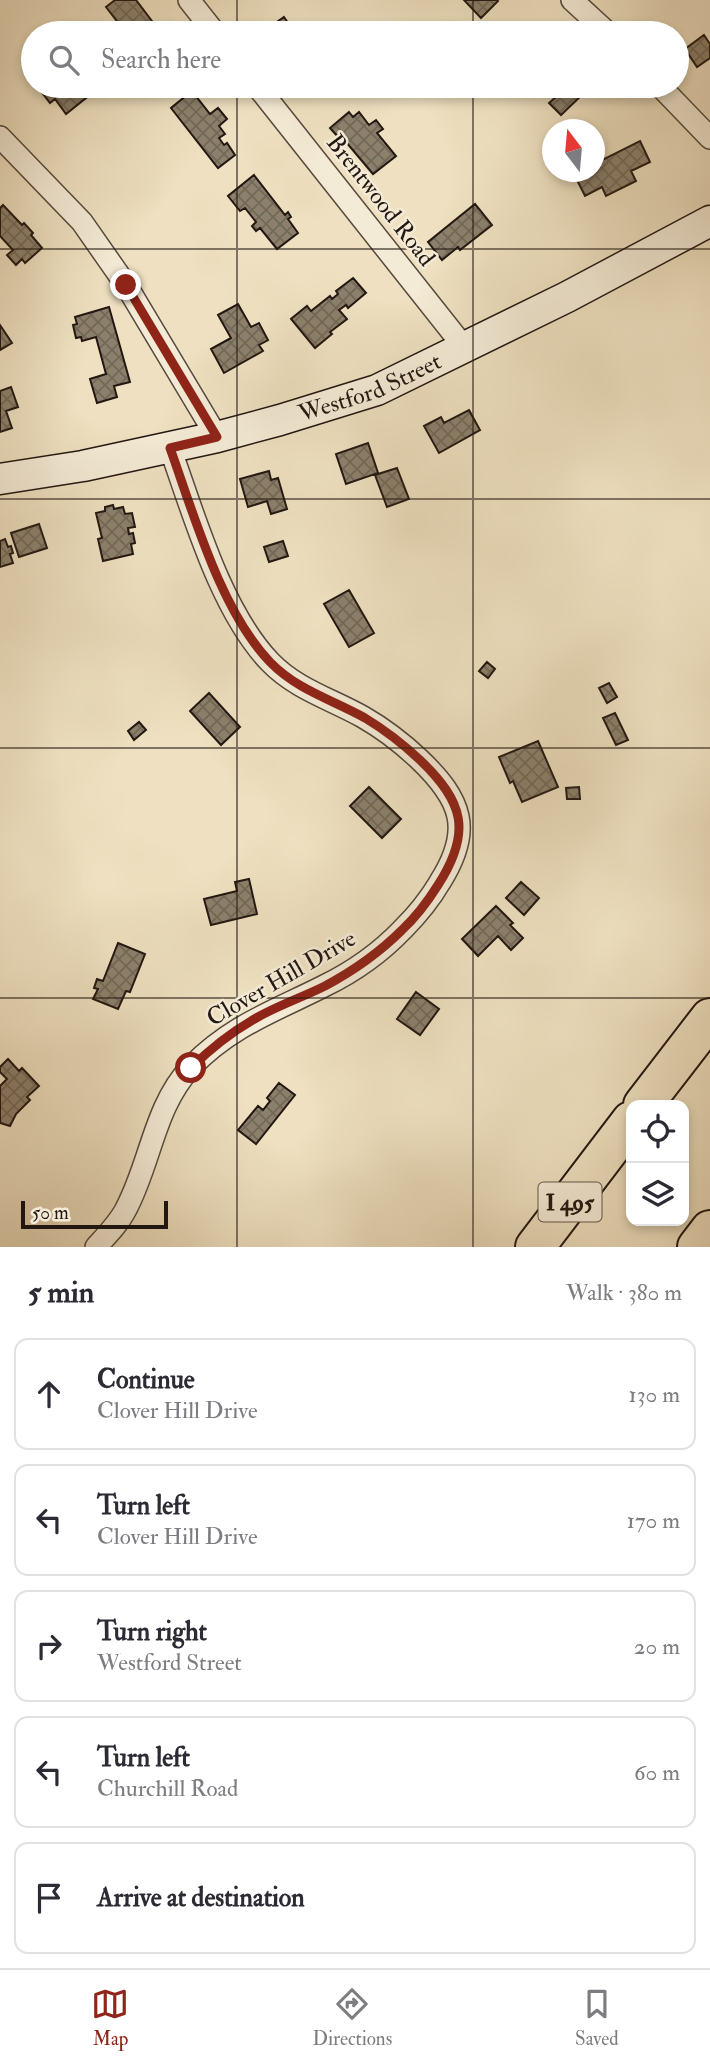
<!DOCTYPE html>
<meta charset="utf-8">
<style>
:root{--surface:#fff;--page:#f2f2f3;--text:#2b2b33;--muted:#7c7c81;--line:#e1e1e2;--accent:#8f2418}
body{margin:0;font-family:"IM FELL Double Pica",serif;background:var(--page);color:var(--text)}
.controls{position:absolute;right:21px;bottom:21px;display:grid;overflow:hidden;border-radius:14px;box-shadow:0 4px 10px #0003}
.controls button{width:63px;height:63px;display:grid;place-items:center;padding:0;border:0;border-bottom:2px solid var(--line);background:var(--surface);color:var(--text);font:35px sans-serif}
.compass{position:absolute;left:542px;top:119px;width:63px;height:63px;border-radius:50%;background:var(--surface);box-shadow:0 4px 10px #0003;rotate:344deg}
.scale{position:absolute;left:21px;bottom:18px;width:147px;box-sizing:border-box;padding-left:7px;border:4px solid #221711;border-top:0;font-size:19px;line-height:24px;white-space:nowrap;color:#221711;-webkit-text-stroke:5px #f4ebd6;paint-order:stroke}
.stop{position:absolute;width:21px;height:21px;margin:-16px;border:5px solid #8f2418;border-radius:50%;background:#fff}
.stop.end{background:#8f2418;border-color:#fff;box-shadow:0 2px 7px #0008}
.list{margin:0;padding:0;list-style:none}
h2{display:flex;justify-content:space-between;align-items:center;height:91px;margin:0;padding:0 28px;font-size:30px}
h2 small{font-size:23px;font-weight:400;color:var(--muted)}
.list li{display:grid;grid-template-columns:46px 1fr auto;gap:21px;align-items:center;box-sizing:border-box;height:112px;margin:0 14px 14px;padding:0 14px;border:2px solid var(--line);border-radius:14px}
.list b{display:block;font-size:26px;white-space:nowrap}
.list p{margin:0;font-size:23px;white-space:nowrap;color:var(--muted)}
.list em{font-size:23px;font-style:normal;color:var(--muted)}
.icon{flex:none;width:38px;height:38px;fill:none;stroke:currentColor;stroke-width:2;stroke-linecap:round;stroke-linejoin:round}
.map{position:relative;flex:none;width:710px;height:1247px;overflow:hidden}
.search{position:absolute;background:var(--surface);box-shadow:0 4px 10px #0003;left:21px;right:21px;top:21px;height:77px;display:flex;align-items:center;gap:18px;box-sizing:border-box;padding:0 24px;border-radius:38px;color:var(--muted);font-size:26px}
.sheet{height:721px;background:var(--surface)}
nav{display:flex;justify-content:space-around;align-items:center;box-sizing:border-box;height:98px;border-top:2px solid var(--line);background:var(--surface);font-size:19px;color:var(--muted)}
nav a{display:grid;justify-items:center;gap:4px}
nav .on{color:var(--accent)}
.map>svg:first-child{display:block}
.building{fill:url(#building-cross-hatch);stroke:#221711;stroke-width:2}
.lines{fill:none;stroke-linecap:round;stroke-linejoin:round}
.minor-casing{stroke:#55493d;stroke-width:24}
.secondary-casing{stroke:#221711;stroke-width:33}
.motorway-casing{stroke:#221711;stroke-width:42}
.minor{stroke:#f4ebd6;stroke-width:21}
.secondary{stroke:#f4ebd6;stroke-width:30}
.motorway{stroke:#eee0c0;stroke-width:38}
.route{stroke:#8f2418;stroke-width:9}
.grid{fill:none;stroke:#221711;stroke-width:2;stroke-opacity:0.55}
.labels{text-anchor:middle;stroke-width:5;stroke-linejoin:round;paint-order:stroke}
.shield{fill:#f4ebd6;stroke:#61574c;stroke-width:2}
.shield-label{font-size:23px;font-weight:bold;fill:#221711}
.street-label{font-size:24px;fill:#221711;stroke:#f4ebd6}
</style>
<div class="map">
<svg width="710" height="1247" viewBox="0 0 710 1247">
<defs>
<pattern id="building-cross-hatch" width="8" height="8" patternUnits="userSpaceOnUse" patternTransform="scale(1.75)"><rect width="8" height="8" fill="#8c806c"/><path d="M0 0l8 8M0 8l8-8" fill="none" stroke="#726857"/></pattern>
</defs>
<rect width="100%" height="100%" fill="#eee0c0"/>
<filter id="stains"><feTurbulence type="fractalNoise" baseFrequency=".00286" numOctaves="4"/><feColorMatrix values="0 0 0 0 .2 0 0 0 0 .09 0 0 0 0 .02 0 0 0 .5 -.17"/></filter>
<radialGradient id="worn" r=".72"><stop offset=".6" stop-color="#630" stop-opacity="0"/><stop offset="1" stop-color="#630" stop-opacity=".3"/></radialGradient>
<path class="building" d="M115,0H136L161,33H126L106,7Z
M464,0H497L498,1L481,18Z
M284,17L295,33H269L267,29Z
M704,35L710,44V58L697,67L685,49Z
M37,86H76L86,98L66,114L55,99L50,103Z
M547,86H582L587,90L561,115L549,103L557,96Z
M192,91L210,114L218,108L227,119L219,126L225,134L219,138L224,145L227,143L235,155L218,168L171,108Z
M349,112L353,117L359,112L369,125L376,120L383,129L377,133L396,156L373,174L341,136L339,138L330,128Z
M640,141L650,162L631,171L636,181L606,196L602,187L585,196L574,174L579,172H594V164Z
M254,175L285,215L288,212L291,217L288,219L298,233L277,249L260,228L256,231L252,226L256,222L245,208L240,211L228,196Z
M475,204L492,225L460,250L458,247L442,260L428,242Z
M3,205L22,225L24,223L33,233L31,235L42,248L25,263L22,259L16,265L7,255L13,250L0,236V208Z
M353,278L366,293L348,308L346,305L339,310L347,319L330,332L332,334L315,348L291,319L307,306L311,311L330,296L332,299L338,294L336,291Z
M238,304L251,327L259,323L268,340L259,345L263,351L224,373L211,349L231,338L218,315Z
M109,307L130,382L114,386L117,397L97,403L90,379L106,374L96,337L82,341L81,337L76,338L73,325L77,324L75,317Z
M0,325L12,343L0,350Z
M11,387L18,407L6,411L12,428L0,432V391Z
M469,410L480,430L439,453L424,426L441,417L444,423Z
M368,443L378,473L346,484L336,454Z
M397,468L409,499L387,507L375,475Z
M269,471L271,480L278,478L287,509L271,514L267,501L248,507L240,479Z
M113,505L114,509L123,507L125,514L132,513L135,527L128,528L129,534L133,533L135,543L131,544L133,554L103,561L98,539L102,538L96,513L105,511V507Z
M39,524L47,548L19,557L11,533Z
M5,539L8,547L11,546L13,553L10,554L13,563L0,567V541Z
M283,541L288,556L269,562L264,547Z
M349,590L374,633L349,647L324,604Z
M487,662L495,669L488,678L479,671Z
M609,683L617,697L607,703L599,688Z
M209,693L240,727L221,745L190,711Z
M615,713L628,740L616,745L603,718Z
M139,722L146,730L134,740L128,731Z
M538,741L558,787L522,802L513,781L510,783L499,757Z
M369,787L401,819L382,838L350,806Z
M579,787L580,799H567L566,788Z
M249,879L257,914L211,925L204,899L237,891L235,882Z
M521,882L539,898L524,915L506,898Z
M496,906L513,923L510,925L523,938L511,950L498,936L478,956L462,939Z
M118,943L145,954L130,992L126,991L118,1009L93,999L98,989L94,988L97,979L103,981Z
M416,992L439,1009L420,1035L397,1019Z
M8,1059L19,1071L22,1068L39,1086L27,1097L30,1100L16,1114L10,1126L0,1123V1086L7,1079L0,1072V1067Z
M279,1083L295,1095L256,1144L238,1130L258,1106L263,1110L270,1101L267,1098Z"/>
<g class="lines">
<defs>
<path id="minor" d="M189,0L215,33
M572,0L608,33
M257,86L464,347
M660,86L710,138
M0,137L82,222L126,285L217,437
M96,1247C107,1235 119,1223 126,1209C151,1162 154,1107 191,1067C232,1025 275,1011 324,986C353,972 381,952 403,929C417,915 430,899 440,882C473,830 462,800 419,759C402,743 384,729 363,717C331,699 296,689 270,662C221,611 194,515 170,448"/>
<g id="secondary">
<path id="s1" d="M0,479L83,466L217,437L280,420L377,390L567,297L710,221"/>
</g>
<path id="motorway" d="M643,1105L710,1018
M535,1247L631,1121
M697,1247L710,1230"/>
</defs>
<use href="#minor" class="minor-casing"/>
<use href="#secondary" class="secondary-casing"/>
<use href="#motorway" class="motorway-casing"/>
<use href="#minor" class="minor"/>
<use href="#secondary" class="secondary"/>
<use href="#motorway" class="motorway"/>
</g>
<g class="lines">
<path class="route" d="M126,285L217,437L170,448C194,515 221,611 270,662C297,690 333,700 365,718C385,730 403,744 420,760C464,802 472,832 438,885C428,901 416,917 402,930C380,952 353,971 325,986C303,997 279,1005 258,1017C233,1031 211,1048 191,1068"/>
</g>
<path class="grid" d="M237,0V33M473,0V33M237,86V1247M473,86V1247M0,249H710M0,499H710M0,748H710M0,998H710"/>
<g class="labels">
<rect class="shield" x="538.5" y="1182.5" width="63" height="39" rx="5"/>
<g class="shield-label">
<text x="570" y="1210">I 495</text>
</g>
<g class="street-label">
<text transform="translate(381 200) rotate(52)" y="8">Brentwood Road</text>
<text dy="8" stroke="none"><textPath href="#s1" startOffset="382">Westford Street</textPath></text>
<text transform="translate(281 978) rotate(-30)" y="8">Clover Hill Drive</text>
</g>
</g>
<rect width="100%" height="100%" filter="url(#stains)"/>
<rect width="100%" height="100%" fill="url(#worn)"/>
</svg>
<div class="controls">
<button><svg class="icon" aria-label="locate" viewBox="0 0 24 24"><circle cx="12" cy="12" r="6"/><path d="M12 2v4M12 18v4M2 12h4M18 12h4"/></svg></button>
<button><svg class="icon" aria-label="layers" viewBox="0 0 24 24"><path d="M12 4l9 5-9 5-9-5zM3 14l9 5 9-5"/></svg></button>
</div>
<svg class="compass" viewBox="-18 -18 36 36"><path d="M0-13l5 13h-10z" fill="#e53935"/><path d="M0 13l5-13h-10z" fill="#7c7c81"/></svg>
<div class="scale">50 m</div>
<div class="stop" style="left:191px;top:1068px"></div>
<div class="stop end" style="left:126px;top:285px"></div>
<div class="search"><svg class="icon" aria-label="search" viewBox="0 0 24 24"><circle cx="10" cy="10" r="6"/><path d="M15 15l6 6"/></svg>Search here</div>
</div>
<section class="sheet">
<h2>5 min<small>Walk · 380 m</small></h2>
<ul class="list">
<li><svg class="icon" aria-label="ahead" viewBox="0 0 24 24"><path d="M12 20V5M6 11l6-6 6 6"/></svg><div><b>Continue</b><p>Clover Hill Drive</p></div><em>130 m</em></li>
<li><svg class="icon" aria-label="left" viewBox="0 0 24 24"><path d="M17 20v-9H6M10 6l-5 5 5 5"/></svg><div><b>Turn left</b><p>Clover Hill Drive</p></div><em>170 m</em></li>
<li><svg class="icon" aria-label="right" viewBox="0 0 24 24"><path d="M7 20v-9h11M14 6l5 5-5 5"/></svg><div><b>Turn right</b><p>Westford Street</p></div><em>20 m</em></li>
<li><svg class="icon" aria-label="left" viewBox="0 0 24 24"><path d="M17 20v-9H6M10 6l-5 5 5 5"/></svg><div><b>Turn left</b><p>Churchill Road</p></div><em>60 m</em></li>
<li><svg class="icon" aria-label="arrive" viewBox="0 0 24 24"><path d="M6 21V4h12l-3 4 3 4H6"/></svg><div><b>Arrive at destination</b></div></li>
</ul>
</section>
<nav>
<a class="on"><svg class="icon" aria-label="map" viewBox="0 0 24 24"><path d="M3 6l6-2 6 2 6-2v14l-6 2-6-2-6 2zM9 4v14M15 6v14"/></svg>Map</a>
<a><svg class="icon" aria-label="directions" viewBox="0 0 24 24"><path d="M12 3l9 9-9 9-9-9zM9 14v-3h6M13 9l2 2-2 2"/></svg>Directions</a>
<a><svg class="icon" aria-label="saved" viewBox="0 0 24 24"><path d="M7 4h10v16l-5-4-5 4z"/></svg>Saved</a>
</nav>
